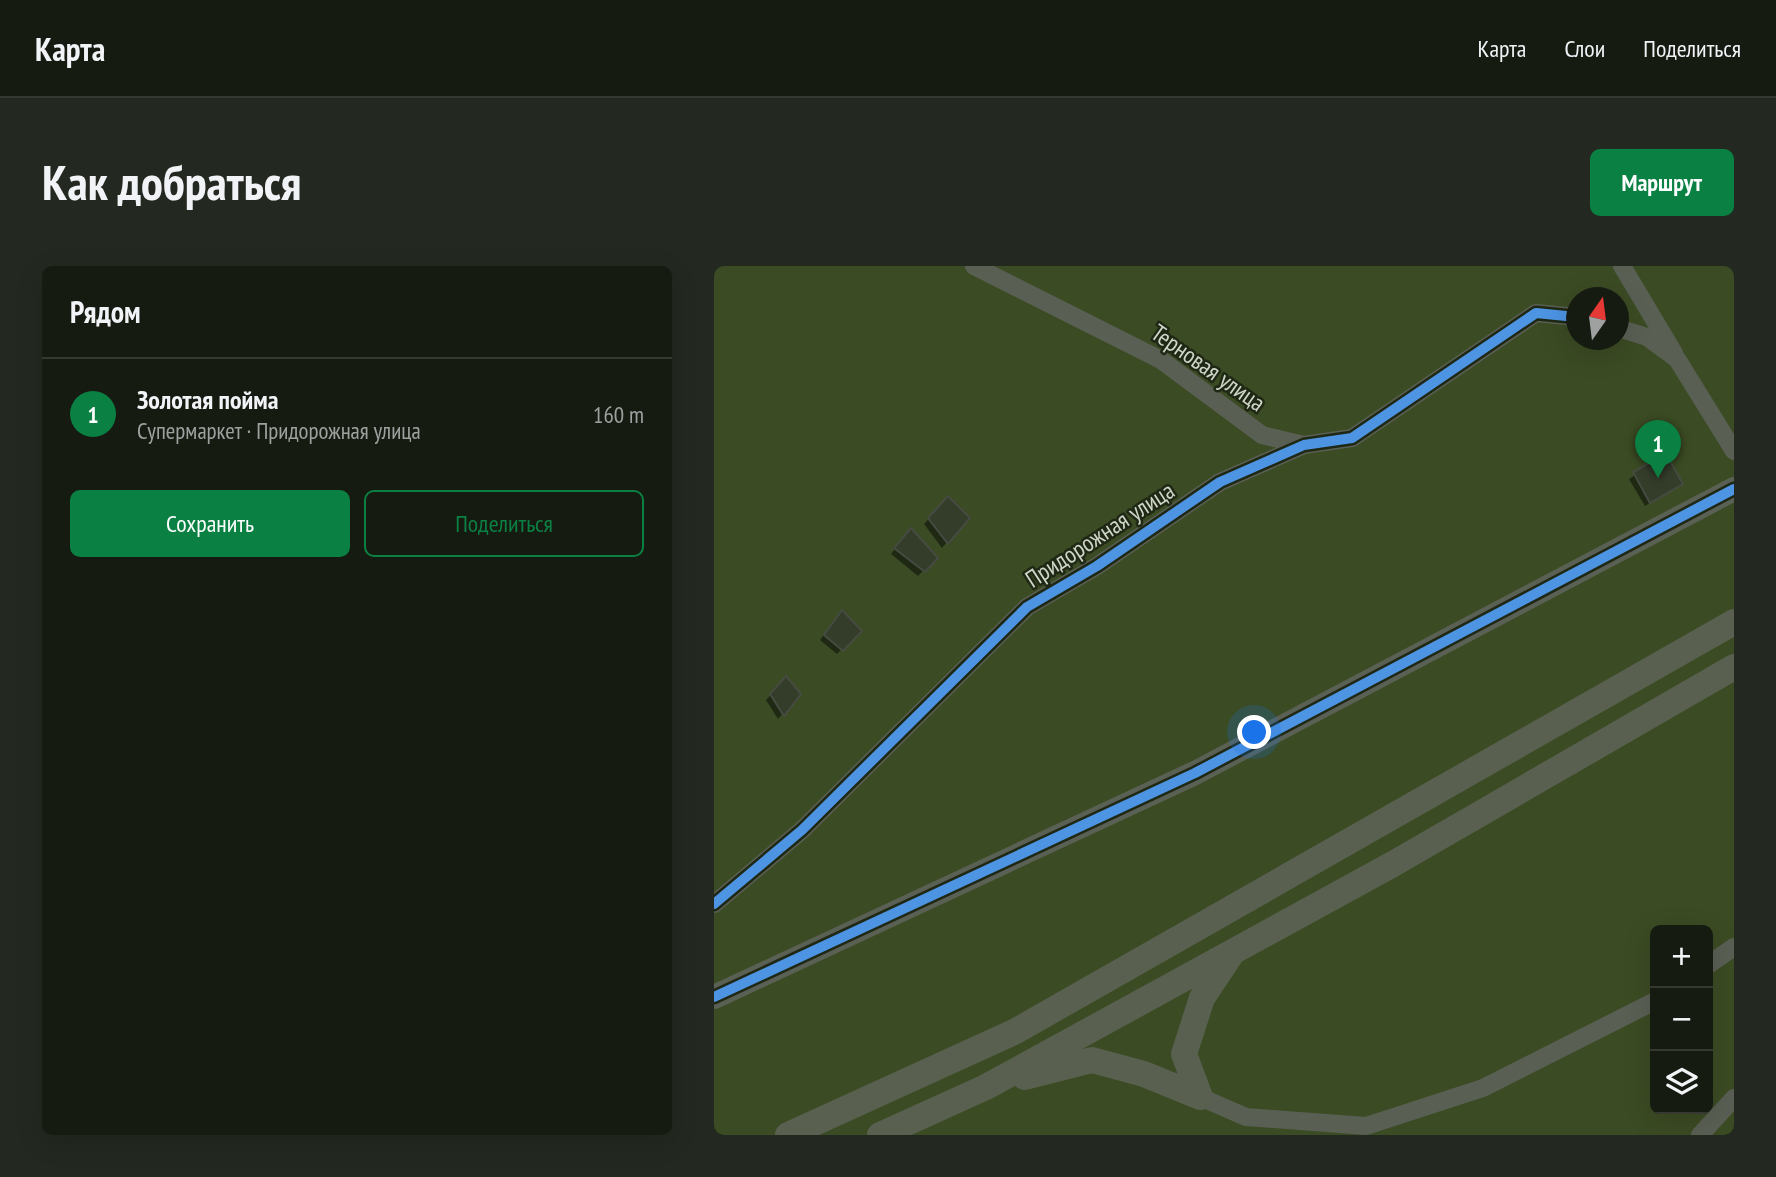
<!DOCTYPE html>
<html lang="ru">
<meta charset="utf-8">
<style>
:root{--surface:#161b12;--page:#232820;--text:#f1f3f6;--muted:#9ea19f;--line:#353932;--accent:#0b8043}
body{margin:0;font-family:"PT Sans Narrow",sans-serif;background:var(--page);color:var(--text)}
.controls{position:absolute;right:21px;bottom:21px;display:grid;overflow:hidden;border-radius:10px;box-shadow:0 7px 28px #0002}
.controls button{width:63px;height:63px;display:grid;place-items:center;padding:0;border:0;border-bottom:2px solid var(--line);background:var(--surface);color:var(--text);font:35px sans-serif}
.compass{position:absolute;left:852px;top:21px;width:63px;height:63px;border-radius:50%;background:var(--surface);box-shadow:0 7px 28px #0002;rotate:14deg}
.you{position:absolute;left:541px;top:467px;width:24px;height:24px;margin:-18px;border:5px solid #fff;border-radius:50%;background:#1a73e8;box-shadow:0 0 0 10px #1a73e833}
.badge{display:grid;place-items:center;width:46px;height:46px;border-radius:50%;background:var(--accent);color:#fff;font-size:23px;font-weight:700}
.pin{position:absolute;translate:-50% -58px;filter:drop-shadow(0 2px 4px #0008)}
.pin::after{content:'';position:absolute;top:37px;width:24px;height:21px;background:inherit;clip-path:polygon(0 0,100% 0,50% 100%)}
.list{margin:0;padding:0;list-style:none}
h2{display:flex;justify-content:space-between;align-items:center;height:91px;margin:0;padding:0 28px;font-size:30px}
h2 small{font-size:23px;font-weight:400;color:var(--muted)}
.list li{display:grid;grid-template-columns:46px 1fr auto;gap:21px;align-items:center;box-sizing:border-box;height:112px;padding:0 28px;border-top:2px solid var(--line)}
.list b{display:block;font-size:26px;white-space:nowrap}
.list p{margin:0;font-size:23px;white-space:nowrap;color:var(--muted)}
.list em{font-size:23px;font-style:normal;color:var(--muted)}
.actions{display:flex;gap:14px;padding:21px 28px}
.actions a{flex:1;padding:16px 0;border:2px solid var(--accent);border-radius:10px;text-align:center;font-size:24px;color:var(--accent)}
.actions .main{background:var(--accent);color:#fff}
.icon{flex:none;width:38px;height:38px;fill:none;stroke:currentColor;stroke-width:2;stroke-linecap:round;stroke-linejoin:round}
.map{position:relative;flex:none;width:1020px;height:869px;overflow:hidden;border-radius:10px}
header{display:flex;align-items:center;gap:42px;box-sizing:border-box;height:98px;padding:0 35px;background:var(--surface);border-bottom:2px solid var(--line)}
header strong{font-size:33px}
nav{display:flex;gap:38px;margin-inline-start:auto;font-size:24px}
.intro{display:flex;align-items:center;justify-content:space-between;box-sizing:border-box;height:168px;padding:0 42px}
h1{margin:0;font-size:49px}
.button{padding:18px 32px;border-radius:10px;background:var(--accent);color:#fff;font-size:24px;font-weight:700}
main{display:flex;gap:42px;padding:0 42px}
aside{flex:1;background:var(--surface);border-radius:10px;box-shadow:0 7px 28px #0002}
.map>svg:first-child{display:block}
.green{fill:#3b4b23;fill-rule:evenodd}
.shadow{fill:#0007}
.building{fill:#343c2a;stroke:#464b41;stroke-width:2}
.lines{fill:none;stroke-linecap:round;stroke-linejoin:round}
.street{stroke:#5a5f54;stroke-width:18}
.secondary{stroke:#5a6154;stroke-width:24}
.primary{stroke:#596050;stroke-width:26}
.cycleway-casing{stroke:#1f2814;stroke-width:15}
.cycleway{stroke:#4d94e3;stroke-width:10}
.labels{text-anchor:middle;stroke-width:5;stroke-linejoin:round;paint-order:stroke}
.street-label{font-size:24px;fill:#cfd5c8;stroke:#1f2814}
</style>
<header>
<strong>Карта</strong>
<nav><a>Карта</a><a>Слои</a><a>Поделиться</a></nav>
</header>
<div class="intro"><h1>Как добраться</h1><a class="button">Маршрут</a></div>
<main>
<aside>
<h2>Рядом<small></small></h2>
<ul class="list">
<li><span class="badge">1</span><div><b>Золотая пойма</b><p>Супермаркет · Придорожная улица</p></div><em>160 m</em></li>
</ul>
<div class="actions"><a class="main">Сохранить</a><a>Поделиться</a></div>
</aside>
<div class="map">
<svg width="1020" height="869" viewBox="0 0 1020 869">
<rect width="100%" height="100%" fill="#1e2418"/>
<path class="green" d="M0,0H1020V869H0ZM862,32H904V74H862ZM941,664H994V843H941Z"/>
<path class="shadow" d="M951,190L967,218L931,240L915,213Z
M234,232L253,252L228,282L210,258Z
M192,269L221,292L204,310L177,288Z
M123,351L145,365L123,388L106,374Z
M72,413L85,428L64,453L52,434Z"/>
<path class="building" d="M952,188L969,218L936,237L919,206Z
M234,230L256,252L234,278L214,252Z
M197,262L224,292L211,306L180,282Z
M128,344L148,365L129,385L110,369Z
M72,410L87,428L70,450L56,428Z"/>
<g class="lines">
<path class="street" d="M260,0L447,94L548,169L590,179
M908,0L960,87
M904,62L933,71L963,93L1020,185
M0,638L88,564L313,341L383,300L506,216L590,179L638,172L822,47L862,51
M994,699L1020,681
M486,831L532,851L652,860L769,822L941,735
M986,869L1020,832"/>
<path class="secondary" d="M0,731L481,507L1020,223"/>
<path class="primary" d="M311,811L378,794L430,808L486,831
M486,831L470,788L488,732L516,690
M74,869L302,765L1020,356
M166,869L272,821L679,598L1020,401"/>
<defs>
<path id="cycleway" d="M0,638L88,564L313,341L383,300L506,216L590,179L638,172L822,47L862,51
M0,731L481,507L1020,223"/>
</defs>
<use href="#cycleway" class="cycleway-casing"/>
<use href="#cycleway" class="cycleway"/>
</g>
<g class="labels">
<g class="street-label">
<text transform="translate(494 102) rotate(35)" y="8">Терновая улица</text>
<text transform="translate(386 269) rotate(-33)" y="8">Придорожная улица</text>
</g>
</g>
</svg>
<div class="controls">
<button>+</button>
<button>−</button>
<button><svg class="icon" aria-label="layers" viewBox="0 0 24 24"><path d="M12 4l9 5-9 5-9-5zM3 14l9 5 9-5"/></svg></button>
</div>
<svg class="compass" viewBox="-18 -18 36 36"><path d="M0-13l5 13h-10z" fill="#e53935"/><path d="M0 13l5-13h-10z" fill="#9ea19f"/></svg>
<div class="you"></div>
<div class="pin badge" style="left:944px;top:212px">1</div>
</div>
</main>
